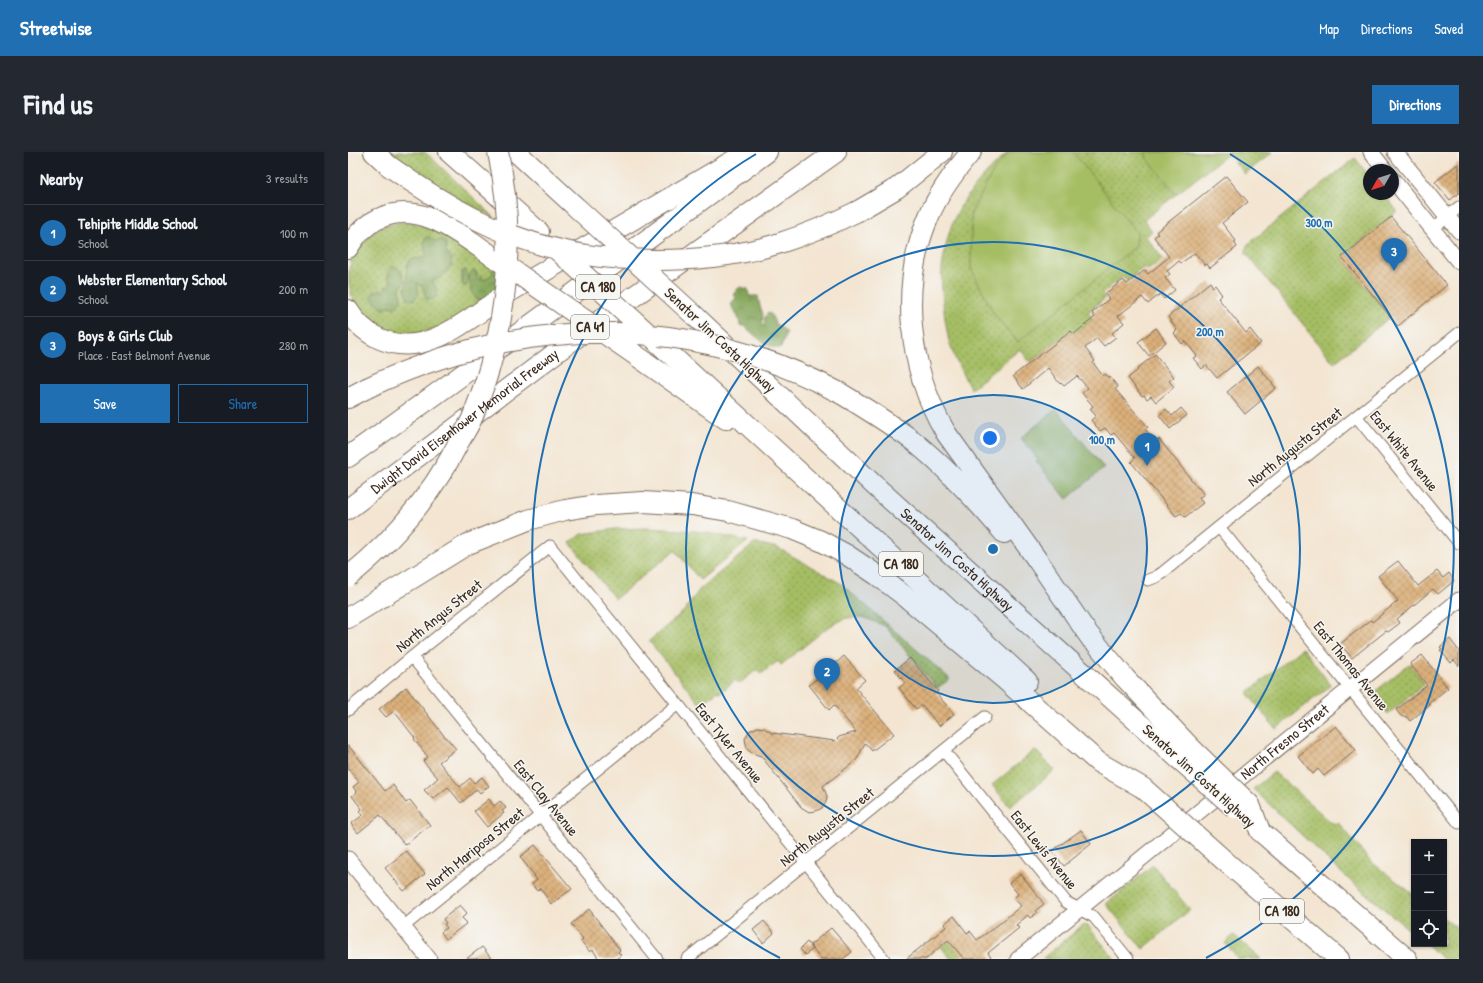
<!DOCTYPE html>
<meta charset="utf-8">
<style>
:root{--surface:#171b24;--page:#242831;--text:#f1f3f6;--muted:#9ea1a6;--line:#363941;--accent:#1f6fb2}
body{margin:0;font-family:"Patrick Hand",sans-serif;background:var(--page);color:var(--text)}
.controls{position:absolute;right:12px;bottom:12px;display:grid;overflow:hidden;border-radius:0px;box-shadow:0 1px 3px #0004}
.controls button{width:36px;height:36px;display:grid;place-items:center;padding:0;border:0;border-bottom:1px solid var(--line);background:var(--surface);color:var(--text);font:20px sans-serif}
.compass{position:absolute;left:1015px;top:12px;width:36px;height:36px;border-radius:50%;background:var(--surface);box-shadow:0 1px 3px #0004;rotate:231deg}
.you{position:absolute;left:642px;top:286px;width:14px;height:14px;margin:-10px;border:3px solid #fff;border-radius:50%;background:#1a73e8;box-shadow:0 0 0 6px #1a73e833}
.badge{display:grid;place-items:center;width:26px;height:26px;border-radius:50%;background:var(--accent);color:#fff;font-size:13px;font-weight:700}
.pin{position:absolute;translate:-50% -33px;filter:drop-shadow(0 1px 2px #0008)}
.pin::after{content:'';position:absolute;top:21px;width:14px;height:12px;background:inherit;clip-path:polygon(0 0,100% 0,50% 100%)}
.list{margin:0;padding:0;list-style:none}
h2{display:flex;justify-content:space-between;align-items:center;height:52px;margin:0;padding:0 16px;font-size:17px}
h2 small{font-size:13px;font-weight:400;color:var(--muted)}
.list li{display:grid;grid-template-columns:26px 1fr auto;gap:12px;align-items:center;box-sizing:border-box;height:56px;padding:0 16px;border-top:1px solid var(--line)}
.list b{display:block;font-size:15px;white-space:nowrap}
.list p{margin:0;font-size:13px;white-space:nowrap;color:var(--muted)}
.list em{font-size:13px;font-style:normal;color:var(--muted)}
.actions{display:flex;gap:8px;padding:12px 16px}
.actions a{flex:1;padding:9px 0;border:1px solid var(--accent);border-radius:0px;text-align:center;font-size:14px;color:var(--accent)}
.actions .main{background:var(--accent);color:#fff}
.icon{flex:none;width:22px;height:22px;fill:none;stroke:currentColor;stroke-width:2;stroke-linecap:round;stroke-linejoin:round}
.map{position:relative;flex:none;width:1111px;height:807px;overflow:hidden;border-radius:0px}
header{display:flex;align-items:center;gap:24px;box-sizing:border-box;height:56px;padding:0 20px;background:var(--accent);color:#fff}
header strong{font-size:19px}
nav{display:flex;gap:22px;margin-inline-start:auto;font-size:14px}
.intro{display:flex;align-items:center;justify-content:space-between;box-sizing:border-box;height:96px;padding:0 24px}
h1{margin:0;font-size:28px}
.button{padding:10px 18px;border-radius:0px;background:var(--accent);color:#fff;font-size:14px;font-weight:700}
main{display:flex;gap:24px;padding:0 24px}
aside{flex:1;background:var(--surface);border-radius:0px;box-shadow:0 1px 3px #0004}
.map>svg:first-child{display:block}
.grass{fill:url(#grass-dots);stroke:#707441;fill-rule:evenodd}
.forest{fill:url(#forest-crowns);stroke:#60683c}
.green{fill:#a5be64;stroke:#707441}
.building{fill:url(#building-cross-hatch)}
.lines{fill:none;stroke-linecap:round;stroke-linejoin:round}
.minor-casing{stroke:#7b6b5d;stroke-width:13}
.secondary-casing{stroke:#7b6b5d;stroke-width:17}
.motorway-casing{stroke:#7b6b5d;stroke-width:22}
.minor{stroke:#fff;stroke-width:11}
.secondary{stroke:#fff;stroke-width:15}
.motorway{stroke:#fff;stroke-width:20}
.motorway-bridge-casing{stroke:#7b6b5d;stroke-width:22;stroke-linecap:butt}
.motorway-bridge{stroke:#fff;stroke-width:20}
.ring{fill:none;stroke:#1f6fb2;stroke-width:2}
.labels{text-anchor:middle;stroke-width:3;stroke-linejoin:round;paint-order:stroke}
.shield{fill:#f6f6f2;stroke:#73675e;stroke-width:1}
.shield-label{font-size:14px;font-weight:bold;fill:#3b2a1e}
.street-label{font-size:15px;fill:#3b2a1e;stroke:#f6f6f2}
.centre{fill:#1f6fb2;stroke:#f6f6f2;stroke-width:2}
.ring-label{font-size:12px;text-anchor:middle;font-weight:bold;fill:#1f6fb2;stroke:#f6f6f2;stroke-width:3;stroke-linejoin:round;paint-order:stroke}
</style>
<header>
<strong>Streetwise</strong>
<nav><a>Map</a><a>Directions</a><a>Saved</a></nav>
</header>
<div class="intro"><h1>Find us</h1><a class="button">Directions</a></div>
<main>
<aside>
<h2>Nearby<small>3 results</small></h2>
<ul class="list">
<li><span class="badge">1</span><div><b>Tehipite Middle School</b><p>School</p></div><em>100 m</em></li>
<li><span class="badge">2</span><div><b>Webster Elementary School</b><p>School</p></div><em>200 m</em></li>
<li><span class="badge">3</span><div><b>Boys &amp; Girls Club</b><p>Place · East Belmont Avenue</p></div><em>280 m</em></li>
</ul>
<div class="actions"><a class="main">Save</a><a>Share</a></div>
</aside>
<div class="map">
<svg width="1111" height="807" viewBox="0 0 1111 807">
<defs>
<pattern id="grass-dots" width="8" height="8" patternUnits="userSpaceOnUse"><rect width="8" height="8" fill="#a5be64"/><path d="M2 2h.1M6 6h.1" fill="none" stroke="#889b52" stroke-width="1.8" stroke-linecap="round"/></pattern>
<pattern id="forest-crowns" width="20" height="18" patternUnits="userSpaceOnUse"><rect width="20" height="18" fill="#84a55a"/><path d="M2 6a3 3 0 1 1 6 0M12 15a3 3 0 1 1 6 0" fill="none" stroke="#6d874a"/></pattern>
<pattern id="building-cross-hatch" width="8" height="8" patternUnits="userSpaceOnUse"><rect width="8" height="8" fill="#dcb17c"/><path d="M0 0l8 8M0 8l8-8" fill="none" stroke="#b49065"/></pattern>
</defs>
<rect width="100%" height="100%" fill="#f6f6f2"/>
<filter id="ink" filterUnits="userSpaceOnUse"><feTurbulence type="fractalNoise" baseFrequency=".025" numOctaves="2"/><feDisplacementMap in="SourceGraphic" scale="8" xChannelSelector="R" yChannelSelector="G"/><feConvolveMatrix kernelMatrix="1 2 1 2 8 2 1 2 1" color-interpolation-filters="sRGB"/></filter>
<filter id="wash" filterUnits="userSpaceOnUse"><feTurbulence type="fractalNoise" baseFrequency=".012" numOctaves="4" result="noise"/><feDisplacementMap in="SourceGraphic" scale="16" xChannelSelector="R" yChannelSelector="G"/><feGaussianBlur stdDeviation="0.9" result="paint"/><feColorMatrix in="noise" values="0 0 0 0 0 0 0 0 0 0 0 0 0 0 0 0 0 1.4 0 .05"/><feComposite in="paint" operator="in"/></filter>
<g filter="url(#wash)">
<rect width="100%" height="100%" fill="#f3e5d1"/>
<path class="grass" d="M39,0H77L147,66L95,39Z
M660,0H925L897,22L879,1L796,68L804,79L798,85L815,107L800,118L796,115L779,129L775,124L754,142L758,146L740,160L745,167L726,182L722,179L682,210L672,197L623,237C614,222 606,206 601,189C597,172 592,134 594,117C596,100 601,75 609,61C621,38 641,18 660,0Z
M1007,6L1021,24V42H1036L1049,59L994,105L1042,165L986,211L898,101L899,93Z
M63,70C76,74 94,80 103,90L148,116L145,122L136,128H130L128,119L122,128H120L118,118L114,119V132L122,130L138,149L92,176L55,185L31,178L6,153L1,132V120L3,109L14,91L24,81L36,74L49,71ZM76,89H86L98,93V101L104,106C103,118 95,124 85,129L88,136L74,135L68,130L57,137L60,131L62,108L78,105ZM43,133L52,135L53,148L36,157L29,153L24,145L26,140L32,138L37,140Z
M299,376L349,379L400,389L352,428L327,398L267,447L222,391L233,382L267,377Z
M407,391L430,396L492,431L602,527L589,536L537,474L515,465L498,466L480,475L433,513L430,509L413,522L408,518L391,532L387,528L372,541L370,539L352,552L301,489L336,459L352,437Z
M954,496L983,533L928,577L899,541Z
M1061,512L1077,532L1040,562L1024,542Z
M687,598L707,618L662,655L644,633Z
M926,620L984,671L992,672L1021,708L1066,743V782L998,725L905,637Z
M805,713L842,758L795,797L758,752Z
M1096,766L1111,778V807H1095L1078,792H1096Z
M735,773L740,774L766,806L764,807H694Z
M886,783L913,807H890L877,791Z
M602,788L618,807H603L593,795Z"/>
<path class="forest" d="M78,85H82L86,89L95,88L98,93V101L104,106L103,114L98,119L95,124L85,129L88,136L89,144L85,147H78L75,135L69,130L71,142L66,148L60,147L57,137C62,125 55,119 62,108L78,105L76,89Z
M46,114L53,119L57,130L52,135L53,148L47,156L42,154L36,157L29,153L23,145L26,140L32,138L37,140V135L43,133L40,124L42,116Z
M148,116L151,118L149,141L138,149L128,147L123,137L122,130L116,135L114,132V119L118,118L120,128H122L121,123L125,119H127L130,127L134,128L132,124L133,123L136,128L145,122L144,118Z
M393,135L400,137L401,144H410L412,154L415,162L414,170L416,172L417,169L416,167L420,161L423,162L428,173L432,174L438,181L433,196C420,198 406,182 396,174H392C391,161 385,161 383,151L388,146L386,142L389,137Z"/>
<path class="green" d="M661,0H725L789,81L788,94L670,190L646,162L623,116V61L646,18Z
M797,0H883L828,42L799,6Z
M708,257L756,316L719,347L688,309L690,307L673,286Z"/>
<g id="blocks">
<path class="building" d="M1111,11V41L1102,48L1087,30Z
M878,24L900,50L874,71L888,89L886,90L889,95L862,116L859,112L857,113L847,101L833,111L831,109L819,119L822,122L817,126L827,138L816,147L812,142L800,152L794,145L770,164L776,171L764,181L768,185L756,194L749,186L737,196L747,209L745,211L755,224L758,222L761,226L762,225L770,235L767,237L800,275L797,277L807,290L811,287L850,336H851L856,342L851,346L855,351L837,365L833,361L828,364L783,310L787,306L766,281L763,283L757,276L752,279L743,268L748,264L742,257L745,254L734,241L740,236L729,224L716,234L713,231L712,232L700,216L675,237L665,224L723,179L726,182L747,165L744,161L761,147L757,142L775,128L779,132L797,118L800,122L821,105L806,85L810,82L808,80Z
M1043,65L1099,133L1050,174L994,105Z
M862,130L865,135L867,133L874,143L870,146L898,181L902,177L913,191L869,226L858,213L854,217L845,206L849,204L837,189L834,192L826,181L829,178L820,165Z
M808,176L818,190L801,204L790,190Z
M807,202L826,225L821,229L826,235L808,250L803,244L799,247L796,243L794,244L780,226L790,218L789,217Z
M910,214L928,236L897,262L879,240Z
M833,256L839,263L822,277L811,263L818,257L824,264Z
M1050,409L1070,434L1089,419L1095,426L1101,421L1106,429L1090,442L1085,437L1049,467L1052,471L1040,480L1038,479L1004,506L992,492L1023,468L1024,470L1050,449L1030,424Z
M1102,487L1111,499V514L1106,508L1103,511L1092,498L1094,497L1092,495Z
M1074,503L1100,536L1080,552L1082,553L1062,569L1058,564L1056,565L1053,564L1048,558L1079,533L1062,512Z
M496,504L517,528L508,536L546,582L524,599L517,591L509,607L506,610L475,634L479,644L478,650L474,656L468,659L461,660L453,655L413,604L404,601L399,597L397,587L401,579L410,575L416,576L424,581L487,589L491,585L508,580L486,553L481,558L461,533L472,524L469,520L483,509L486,513Z
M562,506L590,539L588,541L606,562L591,574L574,553L568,557L551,536L557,531L547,518Z
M58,535L97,585H98L108,597L91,610L112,635L122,626L126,631L134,625L141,634L132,641L129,637L113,651L100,635L85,647L76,638L90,626L75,609L80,605L66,587L67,586L46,559L38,565L31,557Z
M988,574L1008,598L976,624L970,617L965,622L950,604Z
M0,593L37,639L45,633L58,651L62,648L82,673L57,693L32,663L10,681L3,672L15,663L12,659L14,657L4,644L9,640L5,635L11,630L0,617Z
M141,647L146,654L152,649L158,656L154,659L156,661L139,675L126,659Z
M733,678L743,692L716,714L704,699Z
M187,693L224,737L203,752L192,736L189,739L184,732L189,728L186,724H187L172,705Z
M58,699L77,722L56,739L37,716Z
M673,722L696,752L687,759L689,761L682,766L680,763L668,773L671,776L640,801L644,807H616L600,788L578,807H558L598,775L596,772L606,764L619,781L622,779L629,788L647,775L673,754L666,746L670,742L661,731Z
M112,753L119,761L114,766L119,771L98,787L93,780L99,776L96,772L98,771L95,767Z
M241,757L272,798L270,800L273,803L268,807H251L245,798L242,800L233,789L235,787L223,772Z
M416,769L426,781L415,791L405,778Z
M483,776L504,800L495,807H473L462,793Z
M459,790L465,797L457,803L452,797Z
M134,795L144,807H118Z"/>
</g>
</g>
<g filter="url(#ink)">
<use href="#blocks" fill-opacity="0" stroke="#7b6b5d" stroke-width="1"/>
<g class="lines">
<defs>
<path id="minor" d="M1085,77L1111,55
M1008,264L1111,391
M871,375L1111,671
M800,428L808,425L814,421L1111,181
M64,505L309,807
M0,558L64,505L202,394L536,807
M596,599L718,750L746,765L780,807
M55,775L330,552
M339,807L637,565"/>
<g id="secondary">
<path d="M1023,0L1037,18"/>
<path d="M1047,0L1111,79"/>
<path d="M1045,28L1111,110"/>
<path d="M0,707L81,807"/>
<path id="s1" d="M670,807L1111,448"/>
</g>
<g id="motorway">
<path d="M26,0L41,14"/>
<path d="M101,0L191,80"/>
<path d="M168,0L229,56"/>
<path d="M623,0C607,19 591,40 581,64C551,133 560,217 598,281L690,409L744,488"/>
<path d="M510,59L549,36L594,0"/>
<path d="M0,96C7,84 17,73 30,67C74,46 115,85 150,108"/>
<path d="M0,158C15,183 42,197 72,191C101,186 137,155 163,139C242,92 321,46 400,0"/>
<path id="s2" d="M347,164L526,333L831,607"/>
<path d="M309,190L679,529"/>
<path d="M289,204L378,267"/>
<path d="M492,241C517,256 541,271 564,288C598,315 628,348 656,381"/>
<path d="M0,246L19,236"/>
<path d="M0,305L88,242L419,0"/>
<path id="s3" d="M0,357L226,187L488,0"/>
<path d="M0,466L120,392L180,368L217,358L248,353L295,350L344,353L380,359L444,377L473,389L499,403L529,423L558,445L655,526L750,610L795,636"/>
<path d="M737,478L777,526L844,597"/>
<path d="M912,679L1059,807"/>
<path d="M878,710L991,807"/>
</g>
</defs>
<use href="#minor" class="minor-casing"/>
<use href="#secondary" class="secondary-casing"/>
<use href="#motorway" class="motorway-casing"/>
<use href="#minor" class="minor"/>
<use href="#secondary" class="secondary"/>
<use href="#motorway" class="motorway"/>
<defs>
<path id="motorway-bridge" d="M41,14C94,52 152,85 217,99C246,106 277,107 307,108C347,108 390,104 429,92C457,83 484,72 510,59
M229,56L347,164
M208,97L305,186
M150,108L289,204
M19,236C171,163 342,160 492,241
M0,425C46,388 85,341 112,288C117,279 123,271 126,261C159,178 169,88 150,0
M844,597L902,653L912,679
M831,607L887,656
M795,636L878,710"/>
</defs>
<use href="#motorway-bridge" class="motorway-bridge-casing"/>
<use href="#motorway-bridge" class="motorway-bridge"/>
</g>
</g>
<circle cx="645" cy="397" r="154" fill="#1f6fb2" fill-opacity=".12"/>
<g class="ring">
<circle cx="645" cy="397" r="154"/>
<circle cx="645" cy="397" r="307"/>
<path d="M432 806A461 461 0 0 1 408 2M882 2A461 461 0 0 1 858 806"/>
</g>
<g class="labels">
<g class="shield">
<rect x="228" y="123" width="44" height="24" rx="3"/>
<rect x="223" y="163" width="38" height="24" rx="3"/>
<rect x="531" y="400" width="44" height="24" rx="3"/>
<rect x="912" y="747" width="44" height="24" rx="3"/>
</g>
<g class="shield-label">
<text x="250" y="140">CA 180</text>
<text x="242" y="180">CA 41</text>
<text x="553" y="417">CA 180</text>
<text x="934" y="764">CA 180</text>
</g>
<g class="street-label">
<text transform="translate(372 188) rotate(43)" y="5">Senator Jim Costa Highway</text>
<text dy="5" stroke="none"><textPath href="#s3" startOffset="146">Dwight David Eisenhower Memorial Freeway</textPath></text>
<text transform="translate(947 295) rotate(-39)" y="5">North Augusta Street</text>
<text transform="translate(1056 299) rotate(51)" y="5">East White Avenue</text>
<text dy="5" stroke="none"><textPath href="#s2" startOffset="358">Senator Jim Costa Highway</textPath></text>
<text transform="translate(91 464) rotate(-39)" y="5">North Angus Street</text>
<text transform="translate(1003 514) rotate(51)" y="5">East Thomas Avenue</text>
<text dy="5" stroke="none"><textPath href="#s1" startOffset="344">North Fresno Street</textPath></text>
<text transform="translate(381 591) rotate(51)" y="5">East Tyler Avenue</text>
<text transform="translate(851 624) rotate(42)" y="5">Senator Jim Costa Highway</text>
<text transform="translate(198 646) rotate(51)" y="5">East Clay Avenue</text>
<text transform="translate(479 675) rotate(-39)" y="5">North Augusta Street</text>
<text transform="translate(127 697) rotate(-39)" y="5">North Mariposa Street</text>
<text transform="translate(696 698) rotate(51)" y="5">East Lewis Avenue</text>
</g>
</g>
<circle cx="645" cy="397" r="6" class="centre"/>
<g class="ring-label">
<text x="971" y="75">300 m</text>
<text x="862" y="184">200 m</text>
<text x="754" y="292">100 m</text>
</g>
</svg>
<div class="controls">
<button>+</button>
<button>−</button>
<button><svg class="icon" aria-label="locate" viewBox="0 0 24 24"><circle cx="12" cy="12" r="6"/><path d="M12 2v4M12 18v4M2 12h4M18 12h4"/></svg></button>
</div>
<svg class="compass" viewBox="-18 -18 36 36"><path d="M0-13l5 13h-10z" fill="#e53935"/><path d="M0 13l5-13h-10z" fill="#9ea1a6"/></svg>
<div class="you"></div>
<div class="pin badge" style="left:799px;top:314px">1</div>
<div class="pin badge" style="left:479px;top:539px">2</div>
<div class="pin badge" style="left:1046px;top:119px">3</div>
</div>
</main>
